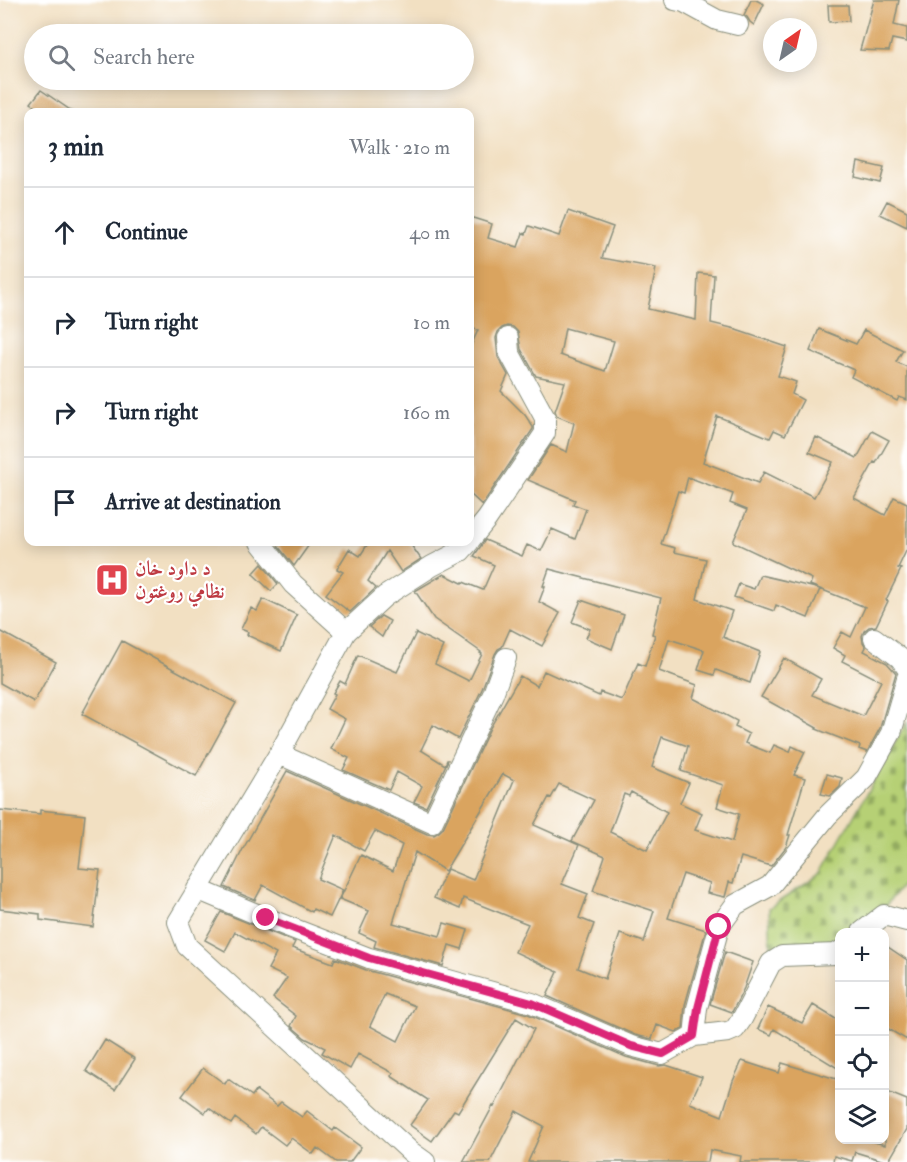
<!DOCTYPE html>
<meta charset="utf-8">
<style>
:root{--surface:#fff;--page:#f6f6f7;--text:#1f2937;--muted:#747a83;--line:#e0e1e3}
body{margin:0;font-family:"IM FELL Double Pica",Amiri,serif;background:var(--page);color:var(--text)}
.controls{position:absolute;right:18px;bottom:18px;display:grid;overflow:hidden;border-radius:12px;box-shadow:0 3px 15px #0003}
.controls button{width:54px;height:54px;display:grid;place-items:center;padding:0;border:0;border-bottom:2px solid var(--line);background:var(--surface);color:var(--text);font:30px sans-serif}
.compass{position:absolute;left:763px;top:18px;width:54px;height:54px;border-radius:50%;background:var(--surface);box-shadow:0 3px 15px #0003;rotate:34deg}
.stop{position:absolute;width:18px;height:18px;margin:-14px;border:4px solid #db2777;border-radius:50%;background:#fff}
.stop.end{background:#db2777;border-color:#fff;box-shadow:0 2px 6px #0008}
.list{margin:0;padding:0;list-style:none}
h2{display:flex;justify-content:space-between;align-items:center;height:78px;margin:0;padding:0 24px;font-size:26px}
h2 small{font-size:20px;font-weight:400;color:var(--muted)}
.list li{display:grid;grid-template-columns:39px 1fr auto;gap:18px;align-items:center;box-sizing:border-box;height:90px;padding:0 24px;border-top:2px solid var(--line)}
.list b{display:block;font-size:22px;white-space:nowrap}
.list em{font-size:20px;font-style:normal;color:var(--muted)}
.icon{flex:none;width:33px;height:33px;fill:none;stroke:currentColor;stroke-width:2;stroke-linecap:round;stroke-linejoin:round}
.map{position:relative;flex:none;width:907px;height:1162px;overflow:hidden}
.search{position:absolute;background:var(--surface);box-shadow:0 3px 15px #0003;left:24px;top:24px;width:450px;height:66px;display:flex;align-items:center;gap:15px;box-sizing:border-box;padding:0 21px;border-radius:33px;color:var(--muted);font-size:22px}
.panel{position:absolute;background:var(--surface);box-shadow:0 3px 15px #0003;left:24px;top:108px;width:450px;height:438px;border-radius:12px}
.map>svg:first-child{display:block}
.cemetery{fill:url(#cemetery-stones);stroke:#6a8654;stroke-width:1.5}
.building{fill:#daa45f;fill-rule:evenodd}
.lines{fill:none;stroke-linecap:round;stroke-linejoin:round}
.street-casing{stroke:#888e7b;stroke-width:22}
.street{stroke:#fff;stroke-width:20}
.route{stroke:#db2777;stroke-width:8}
.labels{text-anchor:middle;stroke-width:4.5;stroke-linejoin:round;paint-order:stroke}
.health-label{font-size:20px;font-weight:bold;fill:#be3a42;stroke:#fff;text-anchor:start}
</style>
<div class="map">
<svg width="907" height="1162" viewBox="0 0 907 1162">
<defs>
<pattern id="cemetery-stones" width="16" height="16" patternUnits="userSpaceOnUse" patternTransform="scale(1.5)"><rect width="16" height="16" fill="#b6d075"/><path d="M2 7V4a2 2 0 0 1 4 0v3zM10 15v-3a2 2 0 0 1 4 0v3z" fill="#93aa61"/></pattern>
</defs>
<rect width="100%" height="100%" fill="#fff"/>
<filter id="ink" filterUnits="userSpaceOnUse"><feTurbulence type="fractalNoise" baseFrequency=".0167" numOctaves="2"/><feDisplacementMap in="SourceGraphic" scale="12" xChannelSelector="R" yChannelSelector="G"/><feConvolveMatrix kernelMatrix="1 2 1 2 8 2 1 2 1" color-interpolation-filters="sRGB"/></filter>
<filter id="wash" filterUnits="userSpaceOnUse"><feTurbulence type="fractalNoise" baseFrequency=".008" numOctaves="4" result="noise"/><feDisplacementMap in="SourceGraphic" scale="24" xChannelSelector="R" yChannelSelector="G"/><feGaussianBlur stdDeviation="1.35" result="paint"/><feColorMatrix in="noise" values="0 0 0 0 0 0 0 0 0 0 0 0 0 0 0 0 0 1.4 0 .05"/><feComposite in="paint" operator="in"/></filter>
<g filter="url(#wash)">
<rect width="100%" height="100%" fill="#f2e0c2"/>
<path class="cemetery" d="M907,722V879L884,908L845,932H840L839,936L826,945L771,947L769,908L821,874Z"/>
<g id="blocks">
<path class="building" d="M751,0H756L764,4L754,25L750,22L747,17L744,15Z
M874,0H899L894,25L907,28V42L892,39L889,51L860,50Z
M828,5H848L849,21L829,22Z
M41,90L73,112H44L31,103Z
M858,162L884,168L880,183L855,177Z
M887,201L907,211V227L880,214Z
M568,211L613,227L602,258L656,268L648,309L696,320L698,273L714,275L711,323L736,329V330L787,347L778,376L796,382L792,394L803,400L785,435L774,430L770,438L717,416L703,462L758,483L764,472L814,497L833,462L809,452L816,437L857,458L872,431L889,440L876,463L874,462L854,498L885,515L894,497L907,503V549L898,568L901,569L886,600L888,601L876,626L869,627L864,631L862,636L863,642L866,647L864,651L887,663L896,673L880,728L867,752L859,749L860,746L816,729L817,728L761,697L784,658L821,679L812,695L863,716L881,681L842,661L845,655L833,648L842,632L851,637L865,607L810,585L812,579L733,542L747,510L730,503L733,494L688,477L684,493L678,491L661,544L675,548L674,552L706,559L697,599L732,611L723,637L760,652L750,683L716,670L714,675L698,670L704,650L669,639L659,671L697,685L693,698L737,721L735,727L749,734L745,743L770,753L774,745L790,752L792,746L805,752L794,775L805,778L788,835H790L786,847L771,866L741,857L733,883L729,882L725,897L707,893L710,883L683,874L668,918L706,930L685,1005L683,1029L676,1032L657,1025L652,1039L635,1035L547,996L558,972L515,952L528,924L463,898L460,909L434,898L447,869L473,880L514,780L503,774L445,871L415,852L393,923L440,936L444,923L468,930L462,949L449,945L443,966L374,947L376,941L359,933L369,911L340,899L361,855L393,871L402,845L375,831L364,851L336,835L318,879L343,890L330,917L313,909L312,912L263,885L255,900L224,887L243,849L287,771L427,834L434,835L439,832L443,828L490,728L520,676L537,686L544,671L599,696L600,692L622,700L638,663L645,666L655,635L652,634L661,598L549,569L543,586H545L539,602L560,613L542,646L510,629L502,647L498,649L495,654L482,689L458,739L433,725L421,750L445,765L447,760H448L426,807L414,802L422,786L397,772L389,790L343,770L349,758L331,749L345,719L327,709L335,694L333,693L340,681L345,684L358,655L397,672L416,633L443,646L435,664L469,681L482,654L480,653L481,652L434,619L415,591L444,574L462,583L463,582L483,590L494,565L474,556L485,540L522,556L527,545L541,551L552,529L575,539L586,509L573,504L575,500L528,480L551,445L567,452L574,423L557,416L555,411L565,382L536,376L521,349L518,332L513,327L507,326L502,328L498,332L496,338L498,357L508,375L501,391L525,415L533,427V429L482,505L470,494V348L478,330L470,328V217L492,224L488,238L518,247L523,233L526,234L529,226L559,236ZM565,328L614,341L605,371L560,355ZM662,737L688,746L681,771L723,785L717,807L739,814L732,842L695,830L702,813L680,803L689,783L652,767ZM559,784L594,800L572,841L605,856L593,891L654,911L644,942L620,934L605,979L578,968L594,924L579,918L588,894L562,884L579,845L534,825L549,797L551,798ZM631,792L667,812L647,850L610,832L624,794L629,796Z
M819,329L856,344L864,330L903,350L896,362L907,367V400L899,397L897,401L851,377L854,370L810,351Z
M282,542H311L294,566L278,546Z
M369,542H409L421,559L401,572L387,551L368,581L376,588L350,612L326,594L343,572L337,569L349,549L360,556Z
M262,564L278,584L271,591L253,574Z
M760,575L820,589L808,618L776,605L774,611L734,597L739,584L754,589Z
M263,599L297,615L281,651L247,635L248,632L241,629L251,608L257,611Z
M581,600L624,615L612,649L586,638L590,629L572,622Z
M381,616L390,621L382,637L369,627Z
M0,631L56,662L34,702L0,683Z
M122,641L236,703L196,776L82,714Z
M827,774L842,778L840,787L830,796L821,794Z
M0,810L40,814V810L85,815L79,868L100,870L93,927L40,920V914L0,909Z
M221,912L295,942L292,948L333,963L335,958L366,970L528,1014L626,1057L659,1066L666,1065L702,1077L690,1103L722,1116L733,1081L742,1061L779,1073L782,1063L840,1080V1140H868L885,1145V1091L907,1100V1129L888,1162L855,1152L852,1161L834,1156L833,1162H740L741,1156L710,1150L708,1162H528L544,1126L516,1111L490,1162H463L493,1106L494,1107L534,1029L516,1018L458,1112L454,1110L432,1141L410,1125L428,1100L391,1076L393,1073L358,1054L350,1069L322,1053L325,1048L305,1038L291,1026L296,1016L273,998L287,978L268,969L276,954L235,932L225,951L205,940ZM385,994L415,1006L398,1041L370,1026Z
M885,945L907,960V1040L885,1027Z
M725,952L753,962L744,988L732,1012L710,1004Z
M813,1005L839,1021V1069L774,1029L771,1035L758,1029L768,1007L802,1023Z
M105,1040L135,1059L115,1090L86,1071Z
M203,1068L225,1084L228,1079L252,1096L256,1090L277,1106L281,1102L302,1117L307,1111L333,1131L335,1128L361,1147L350,1162H336L317,1148L313,1154L291,1138L285,1145L261,1127L256,1134L235,1118L231,1124L209,1108L205,1113L182,1096Z"/>
</g>
</g>
<g filter="url(#ink)">
<use href="#blocks" fill-opacity="0" stroke="#888e7b" stroke-width="1.5"/>
<g class="lines">
<defs>
<path id="street" d="M675,0L684,2L717,20L738,25
M470,540L487,519L545,433V418L509,352L508,338
M260,542L293,584L346,632
M874,638L900,658L907,668
M279,754L432,823L493,694L506,658
M197,889L266,918L369,958L532,1003L631,1046L662,1054L694,1036L728,1032L735,1029L742,1019L771,963L782,956L836,954L840,951
M862,932L884,915L907,921
M694,1036L697,1008L719,927L735,905L770,886L828,815L866,778L891,733L907,678
M425,1162L411,1152L187,946L178,922L279,754L346,632L385,596L432,566L461,551L469,542"/>
</defs>
<use href="#street" class="street-casing"/>
<use href="#street" class="street"/>
</g>
</g>
<g class="lines" filter="url(#ink)">
<path class="route" d="M266,918L369,958L532,1003L631,1046L663,1054L694,1036L698,1008L719,927"/>
</g>
<defs>
<symbol id="hospital-square" viewBox="-11 -11 22 22"><rect x="-9" y="-9" width="18" height="18" rx="4" fill="#e0444e" stroke="#fff"/><path d="M-5-5h3v3.5h4V-5h3V5h-3V1.5h-4V5h-3Z" fill="#fff"/></symbol>
</defs>
<g fill-rule="evenodd">
<use href="#hospital-square" x="93" y="561" width="38" height="38"/>
</g>
<g class="labels">
<g class="health-label">
<text x="135" y="575">د داود خان<tspan x="135" dy="23">نظامي روغتون</tspan></text>
</g>
</g>
</svg>
<div class="controls">
<button>+</button>
<button>−</button>
<button><svg class="icon" aria-label="locate" viewBox="0 0 24 24"><circle cx="12" cy="12" r="6"/><path d="M12 2v4M12 18v4M2 12h4M18 12h4"/></svg></button>
<button><svg class="icon" aria-label="layers" viewBox="0 0 24 24"><path d="M12 4l9 5-9 5-9-5zM3 14l9 5 9-5"/></svg></button>
</div>
<svg class="compass" viewBox="-18 -18 36 36"><path d="M0-13l5 13h-10z" fill="#e53935"/><path d="M0 13l5-13h-10z" fill="#747a83"/></svg>
<div class="stop" style="left:719px;top:927px"></div>
<div class="stop end" style="left:266px;top:918px"></div>
<div class="search"><svg class="icon" aria-label="search" viewBox="0 0 24 24"><circle cx="10" cy="10" r="6"/><path d="M15 15l6 6"/></svg>Search here</div>
<section class="panel">
<h2>3 min<small>Walk · 210 m</small></h2>
<ul class="list">
<li><svg class="icon" aria-label="ahead" viewBox="0 0 24 24"><path d="M12 20V5M6 11l6-6 6 6"/></svg><div><b>Continue</b></div><em>40 m</em></li>
<li><svg class="icon" aria-label="right" viewBox="0 0 24 24"><path d="M7 20v-9h11M14 6l5 5-5 5"/></svg><div><b>Turn right</b></div><em>10 m</em></li>
<li><svg class="icon" aria-label="right" viewBox="0 0 24 24"><path d="M7 20v-9h11M14 6l5 5-5 5"/></svg><div><b>Turn right</b></div><em>160 m</em></li>
<li><svg class="icon" aria-label="arrive" viewBox="0 0 24 24"><path d="M6 21V4h12l-3 4 3 4H6"/></svg><div><b>Arrive at destination</b></div></li>
</ul>
</section>
</div>
